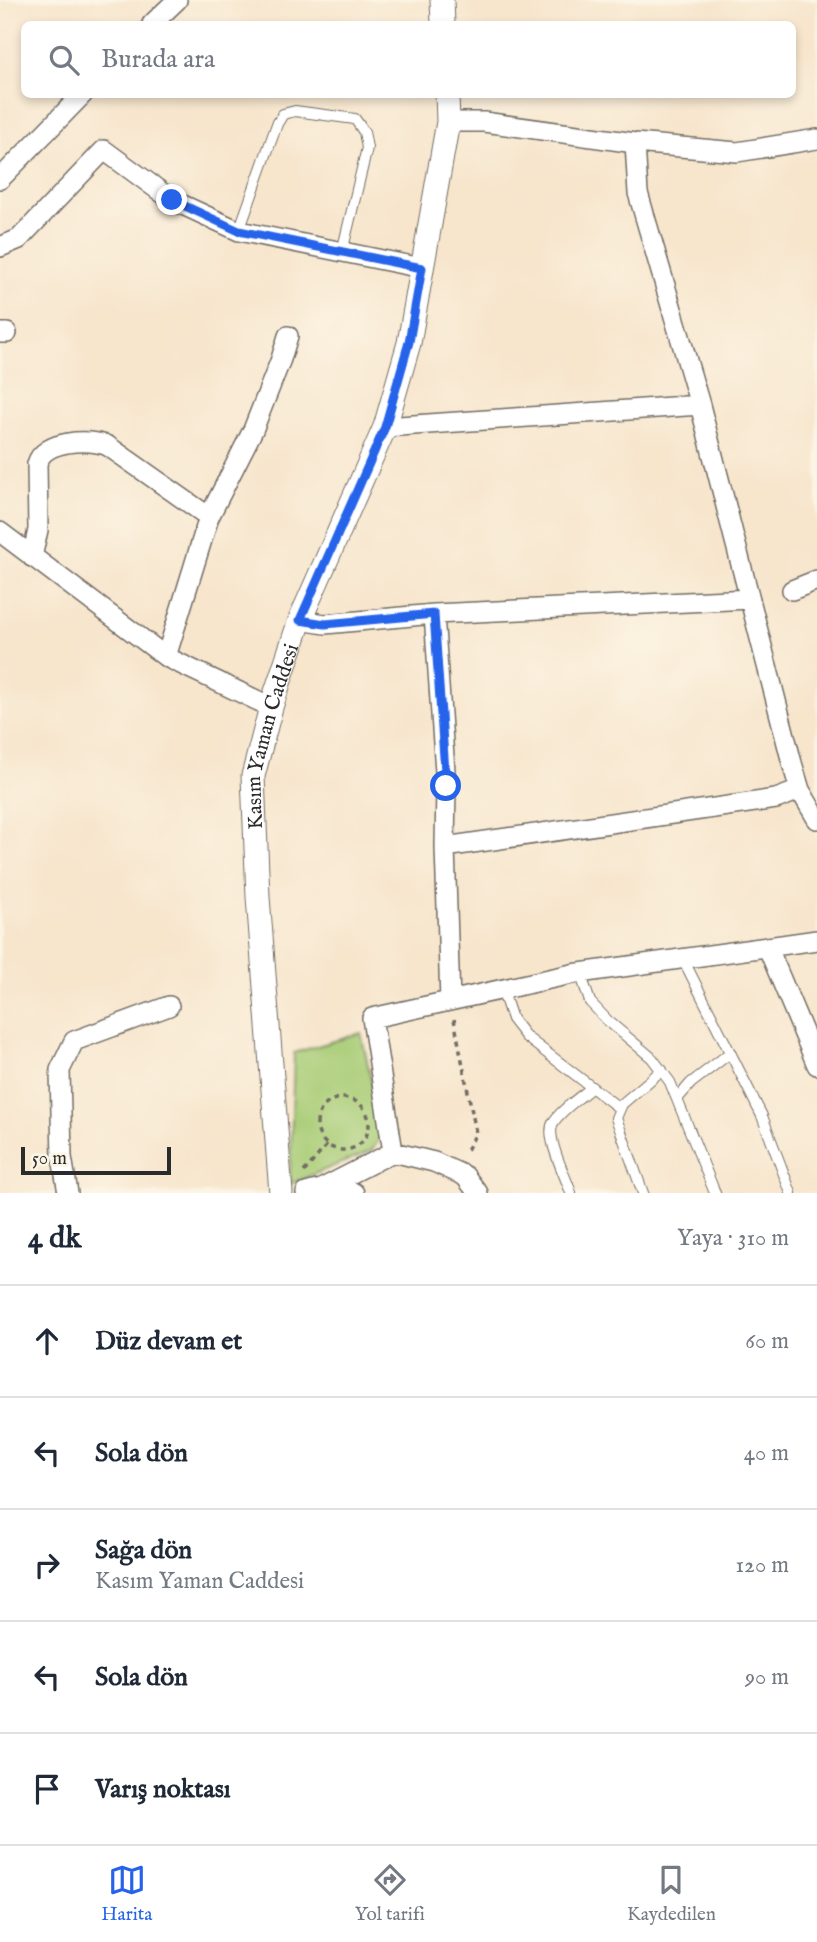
<!DOCTYPE html>
<html lang="tr">
<meta charset="utf-8">
<style>
:root{--surface:#fff;--page:#f6f6f7;--text:#1f2937;--muted:#747a83;--line:#e0e1e3;--accent:#2563eb}
body{margin:0;font-family:"IM FELL English",serif;background:var(--page);color:var(--text)}
.scale{position:absolute;left:21px;bottom:18px;width:150px;box-sizing:border-box;padding-left:7px;border:4px solid #2b2b2b;border-top:0;font-size:19px;line-height:24px;white-space:nowrap;color:#2b2b2b;-webkit-text-stroke:5px #fcf5e5;paint-order:stroke}
.stop{position:absolute;width:21px;height:21px;margin:-16px;border:5px solid #2563eb;border-radius:50%;background:#fff}
.stop.end{background:#2563eb;border-color:#fff;box-shadow:0 2px 7px #0008}
.list{margin:0;padding:0;list-style:none}
h2{display:flex;justify-content:space-between;align-items:center;height:91px;margin:0;padding:0 28px;font-size:30px}
h2 small{font-size:23px;font-weight:400;color:var(--muted)}
.list li{display:grid;grid-template-columns:46px 1fr auto;gap:21px;align-items:center;box-sizing:border-box;height:112px;padding:0 28px;border-top:2px solid var(--line)}
.list b{display:block;font-size:26px;white-space:nowrap}
.list p{margin:0;font-size:23px;white-space:nowrap;color:var(--muted)}
.list em{font-size:23px;font-style:normal;color:var(--muted)}
.icon{flex:none;width:38px;height:38px;fill:none;stroke:currentColor;stroke-width:2;stroke-linecap:round;stroke-linejoin:round}
.map{position:relative;flex:none;width:817px;height:1193px;overflow:hidden}
.search{position:absolute;background:var(--surface);box-shadow:0 4px 10px #0003;left:21px;right:21px;top:21px;height:77px;display:flex;align-items:center;gap:18px;box-sizing:border-box;padding:0 24px;border-radius:10px;color:var(--muted);font-size:26px}
.sheet{height:651px;background:var(--surface)}
nav{display:flex;justify-content:space-around;align-items:center;box-sizing:border-box;height:98px;border-top:2px solid var(--line);background:var(--surface);font-size:19px;color:var(--muted)}
nav a{display:grid;justify-items:center;gap:4px}
nav .on{color:var(--accent)}
.map>svg:first-child{display:block}
.green{fill:#a7cc75;stroke:#697c50;stroke-width:2}
.lines{fill:none;stroke-linecap:round;stroke-linejoin:round}
.service-casing{stroke:#726c63;stroke-width:12}
.minor-casing{stroke:#726c63;stroke-width:22}
.tertiary-casing{stroke:#726c63;stroke-width:25}
.path{stroke:#726c63;stroke-width:3.5;stroke-dasharray:5 5;stroke-linecap:butt}
.service{stroke:#fff;stroke-width:10}
.minor{stroke:#fff;stroke-width:19}
.tertiary{stroke:#fff;stroke-width:23}
.route{stroke:#2563eb;stroke-width:9}
.labels{text-anchor:middle;stroke-width:5;stroke-linejoin:round;paint-order:stroke}
.street-label{font-size:21px;fill:#2b2b2b;stroke:#fcf5e5}
</style>
<div class="map">
<svg width="817" height="1193" viewBox="0 0 817 1193">
<rect width="100%" height="100%" fill="#fcf5e5"/>
<filter id="ink" filterUnits="userSpaceOnUse"><feTurbulence type="fractalNoise" baseFrequency=".0143" numOctaves="2"/><feDisplacementMap in="SourceGraphic" scale="14" xChannelSelector="R" yChannelSelector="G"/><feConvolveMatrix kernelMatrix="1 2 1 2 8 2 1 2 1" color-interpolation-filters="sRGB"/></filter>
<filter id="wash" filterUnits="userSpaceOnUse"><feTurbulence type="fractalNoise" baseFrequency=".00686" numOctaves="4" result="noise"/><feDisplacementMap in="SourceGraphic" scale="28" xChannelSelector="R" yChannelSelector="G"/><feGaussianBlur stdDeviation="1.57" result="paint"/><feColorMatrix in="noise" values="0 0 0 0 0 0 0 0 0 0 0 0 0 0 0 0 0 1.4 0 .05"/><feComposite in="paint" operator="in"/></filter>
<g filter="url(#wash)">
<rect width="100%" height="100%" fill="#f7e5cc"/>
<path class="green" d="M361,1033L383,1135L371,1151L290,1184L294,1053Z"/>
</g>
<g filter="url(#ink)">
<g class="lines">
<defs>
<path id="service" d="M239,231L277,124L283,114L295,111L355,119L364,132L367,148L342,252
M683,959L762,1116L791,1193
M580,972L590,1002L607,1020L652,1058L670,1082L715,1193
M502,989L512,1019L526,1037L619,1108
M678,1098L691,1083L730,1053
M571,1193C566,1177 545,1137 553,1123C561,1110 579,1098 591,1088
M643,1193L616,1118L622,1104L662,1070"/>
<path id="minor" d="M152,24L177,0
M448,122H484L635,143L737,152L817,139
M635,143L638,193L700,405L792,763L800,790L817,819
M0,179L83,94
M0,247L19,239L104,150L172,200L239,231L422,268
M0,333H7
M385,427L700,405
M0,532L166,657L271,707
M32,557L38,530L37,464C43,440 89,438 108,446L209,517
M792,590L817,580
M434,614L446,786L445,847L450,1001
M300,620L325,624L434,614L750,599
M166,657L209,517L253,430L281,359L288,336
M445,847L776,799L800,790
M768,948L817,1065
M393,1152L434,1162L465,1176L478,1193
M325,1187L393,1152L372,1018L572,974L817,940
M68,1193L62,1157L60,1070L74,1041L169,1006
M306,1193C322,1188 340,1183 354,1193"/>
<g id="tertiary">
<path d="M442,0L443,24"/>
<path id="s1" d="M281,1193L258,897L253,776L271,707L300,620L385,427L409,343L448,122L447,94"/>
</g>
</defs>
<use href="#service" class="service-casing"/>
<use href="#minor" class="minor-casing"/>
<use href="#tertiary" class="tertiary-casing"/>
<path class="path" d="M454,1019L476,1133L465,1154
M317 1124a26 26 0 1 1 52 0a26 26 0 1 1-52 0Z
M304,1172L327,1145"/>
<use href="#service" class="service"/>
<use href="#minor" class="minor"/>
<use href="#tertiary" class="tertiary"/>
</g>
</g>
<g class="lines" filter="url(#ink)">
<path class="route" d="M172,200L239,231L422,268L409,342L385,427L300,620L325,624L434,614L446,786"/>
</g>
<g class="labels">
<g class="street-label">
<text dy="7" stroke="none"><textPath href="#s1" startOffset="460">Kasım Yaman Caddesi</textPath></text>
</g>
</g>
</svg>
<div class="scale">50 m</div>
<div class="stop" style="left:446px;top:786px"></div>
<div class="stop end" style="left:172px;top:200px"></div>
<div class="search"><svg class="icon" aria-label="search" viewBox="0 0 24 24"><circle cx="10" cy="10" r="6"/><path d="M15 15l6 6"/></svg>Burada ara</div>
</div>
<section class="sheet">
<h2>4 dk<small>Yaya · 310 m</small></h2>
<ul class="list">
<li><svg class="icon" aria-label="ahead" viewBox="0 0 24 24"><path d="M12 20V5M6 11l6-6 6 6"/></svg><div><b>Düz devam et</b></div><em>60 m</em></li>
<li><svg class="icon" aria-label="left" viewBox="0 0 24 24"><path d="M17 20v-9H6M10 6l-5 5 5 5"/></svg><div><b>Sola dön</b></div><em>40 m</em></li>
<li><svg class="icon" aria-label="right" viewBox="0 0 24 24"><path d="M7 20v-9h11M14 6l5 5-5 5"/></svg><div><b>Sağa dön</b><p>Kasım Yaman Caddesi</p></div><em>120 m</em></li>
<li><svg class="icon" aria-label="left" viewBox="0 0 24 24"><path d="M17 20v-9H6M10 6l-5 5 5 5"/></svg><div><b>Sola dön</b></div><em>90 m</em></li>
<li><svg class="icon" aria-label="arrive" viewBox="0 0 24 24"><path d="M6 21V4h12l-3 4 3 4H6"/></svg><div><b>Varış noktası</b></div></li>
</ul>
</section>
<nav>
<a class="on"><svg class="icon" aria-label="map" viewBox="0 0 24 24"><path d="M3 6l6-2 6 2 6-2v14l-6 2-6-2-6 2zM9 4v14M15 6v14"/></svg>Harita</a>
<a><svg class="icon" aria-label="directions" viewBox="0 0 24 24"><path d="M12 3l9 9-9 9-9-9zM9 14v-3h6M13 9l2 2-2 2"/></svg>Yol tarifi</a>
<a><svg class="icon" aria-label="saved" viewBox="0 0 24 24"><path d="M7 4h10v16l-5-4-5 4z"/></svg>Kaydedilen</a>
</nav>
